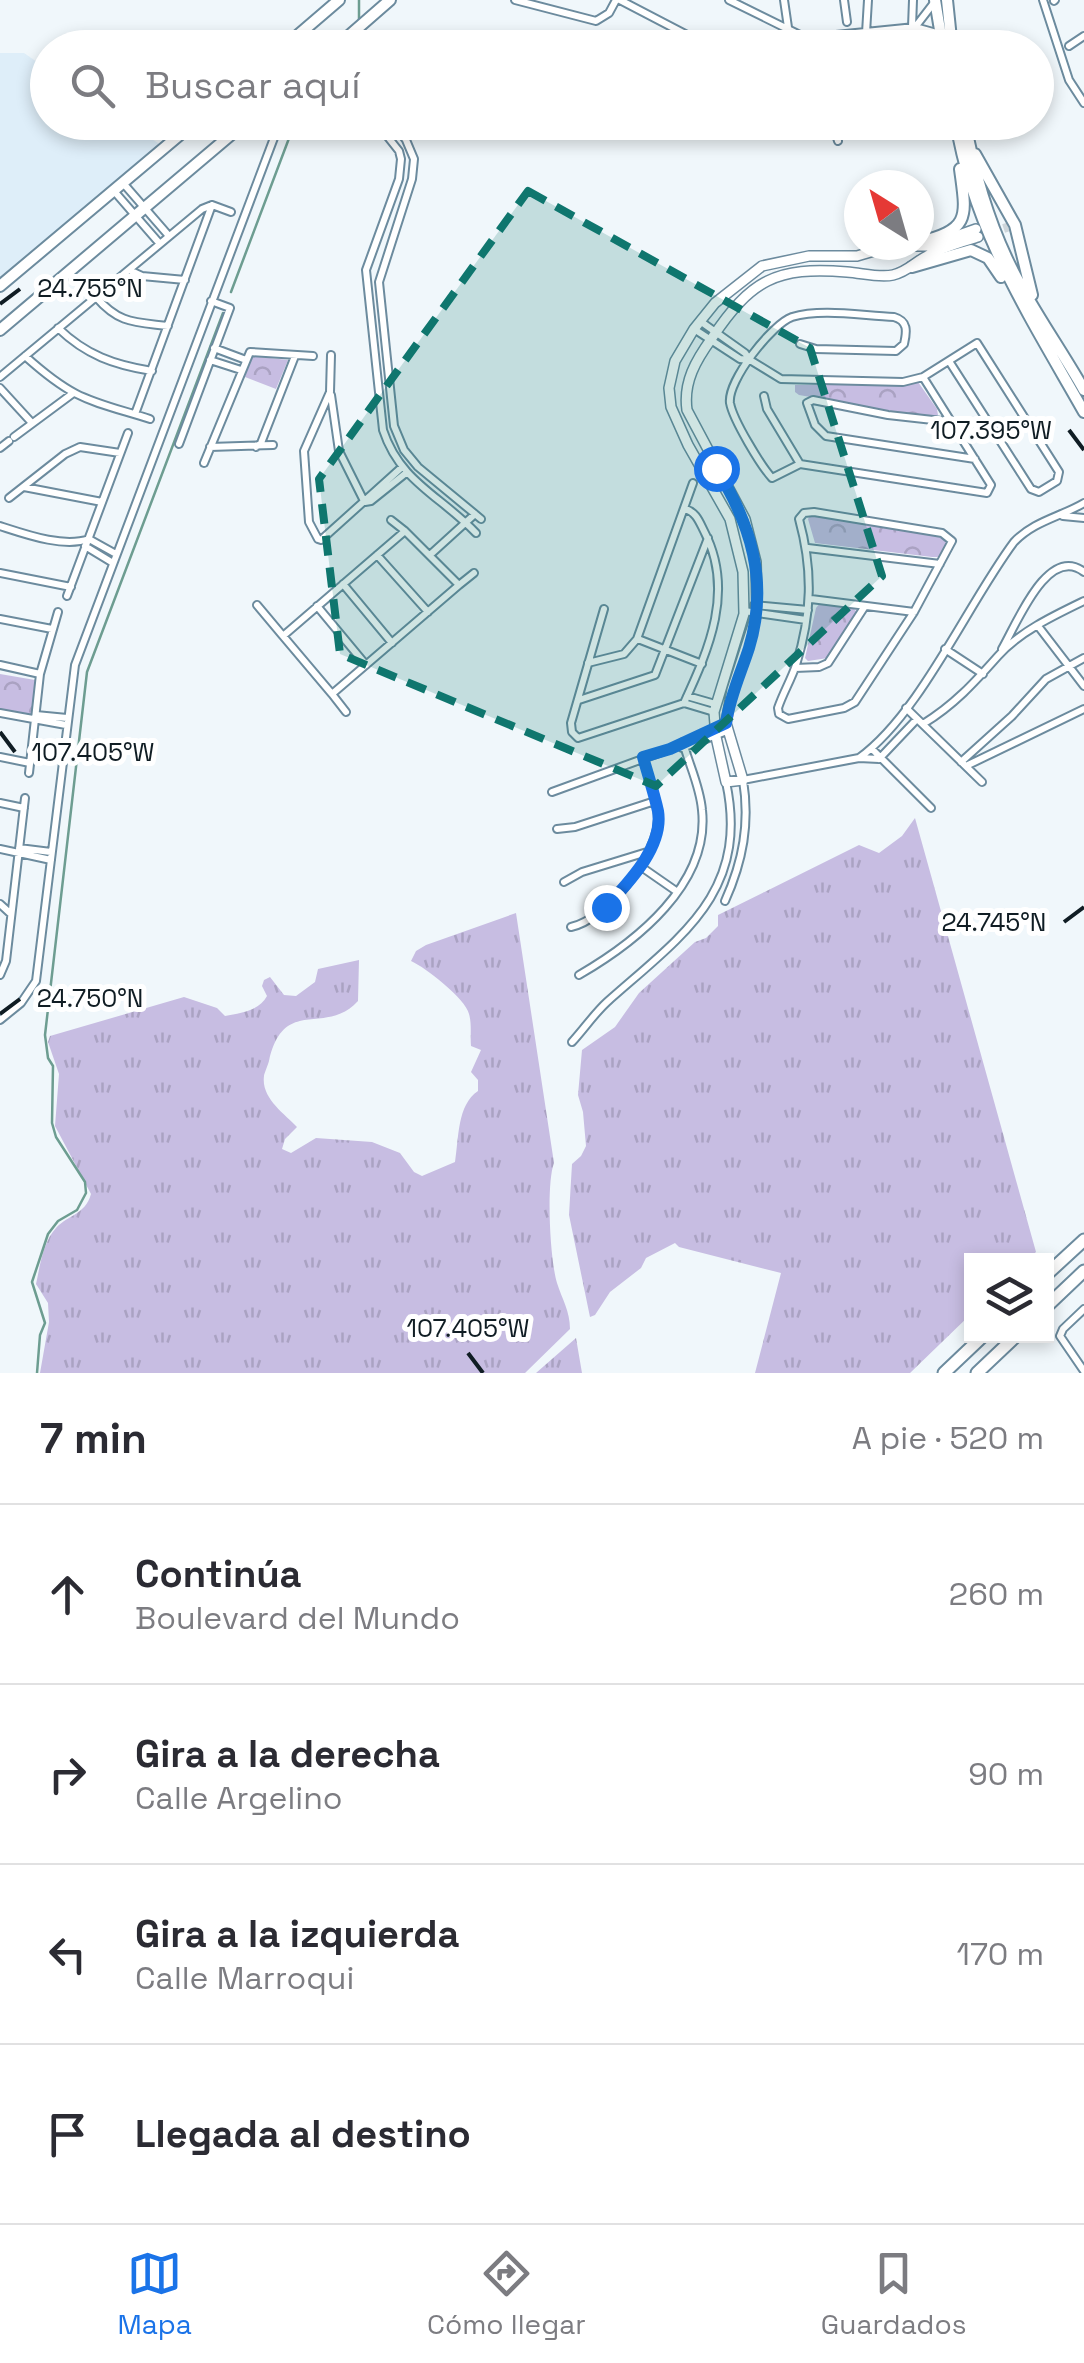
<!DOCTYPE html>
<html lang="es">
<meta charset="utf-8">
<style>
:root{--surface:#fff;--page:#f2f2f3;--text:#2b2b33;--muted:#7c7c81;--line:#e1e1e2;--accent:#1a73e8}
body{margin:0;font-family:"Space Grotesk",sans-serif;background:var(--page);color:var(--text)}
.controls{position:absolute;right:30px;bottom:30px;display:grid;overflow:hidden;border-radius:0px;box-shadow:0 5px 15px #0003}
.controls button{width:90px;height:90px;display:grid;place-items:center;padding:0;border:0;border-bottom:2px solid var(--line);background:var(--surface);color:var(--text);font:50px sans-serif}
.compass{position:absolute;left:844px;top:170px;width:90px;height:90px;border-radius:50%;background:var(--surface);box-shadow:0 5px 15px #0003;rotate:323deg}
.stop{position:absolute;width:30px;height:30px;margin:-22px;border:8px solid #1a73e8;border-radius:50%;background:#fff}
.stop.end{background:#1a73e8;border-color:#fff;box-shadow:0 2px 10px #0008}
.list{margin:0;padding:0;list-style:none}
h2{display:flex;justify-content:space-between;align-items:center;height:130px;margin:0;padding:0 40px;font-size:42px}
h2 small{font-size:32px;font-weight:400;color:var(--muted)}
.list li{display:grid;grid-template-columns:65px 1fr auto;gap:30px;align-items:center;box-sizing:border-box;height:180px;padding:0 40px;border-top:2px solid var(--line)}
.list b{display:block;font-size:38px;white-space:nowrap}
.list p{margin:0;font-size:32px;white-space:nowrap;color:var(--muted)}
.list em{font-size:32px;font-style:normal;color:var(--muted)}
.icon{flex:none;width:55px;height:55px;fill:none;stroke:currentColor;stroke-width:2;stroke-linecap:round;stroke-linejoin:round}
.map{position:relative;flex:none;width:1084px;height:1373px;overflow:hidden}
.search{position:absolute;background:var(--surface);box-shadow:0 5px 15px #0003;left:30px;right:30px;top:30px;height:110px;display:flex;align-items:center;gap:25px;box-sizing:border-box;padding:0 35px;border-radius:55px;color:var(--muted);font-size:38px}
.sheet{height:850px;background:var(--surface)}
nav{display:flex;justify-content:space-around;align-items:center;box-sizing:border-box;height:140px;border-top:2px solid var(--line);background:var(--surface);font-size:28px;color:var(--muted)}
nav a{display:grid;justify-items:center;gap:5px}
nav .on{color:var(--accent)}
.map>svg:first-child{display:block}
.built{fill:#deeef9}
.grass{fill:url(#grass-tufts)}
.park{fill:url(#park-crowns)}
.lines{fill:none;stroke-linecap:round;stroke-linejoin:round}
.stream{stroke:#6d9d91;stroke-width:2.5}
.secondary-tunnel{stroke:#ced6db;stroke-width:9;stroke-dasharray:9 4.5;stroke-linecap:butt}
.street-casing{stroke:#6c8b9e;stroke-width:10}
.secondary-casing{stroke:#6c8b9e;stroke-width:12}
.primary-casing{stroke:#6c8b9e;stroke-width:14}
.highway-casing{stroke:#6c8b9e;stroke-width:15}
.street{stroke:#fff;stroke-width:6}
.secondary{stroke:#fff;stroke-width:9}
.primary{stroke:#fff;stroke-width:10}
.highway{stroke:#fff;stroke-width:11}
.route{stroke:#1a73e8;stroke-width:12}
.marked{fill:#0f766e;fill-opacity:0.2;stroke:#0f766e;stroke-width:8;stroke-dasharray:20 12;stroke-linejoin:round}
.ticks{fill:none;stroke:#101d24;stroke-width:4}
.ticks-label{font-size:25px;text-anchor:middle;fill:#101d24;stroke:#fff;stroke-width:10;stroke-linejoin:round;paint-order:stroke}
</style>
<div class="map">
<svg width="1084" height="1373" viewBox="0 0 1084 1373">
<defs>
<pattern id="grass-tufts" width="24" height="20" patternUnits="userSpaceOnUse" patternTransform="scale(2.5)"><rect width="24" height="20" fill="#c7bde2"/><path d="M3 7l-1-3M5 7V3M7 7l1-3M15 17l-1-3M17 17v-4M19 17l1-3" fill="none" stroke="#aaa2c2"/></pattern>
<pattern id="park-crowns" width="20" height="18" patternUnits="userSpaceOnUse" patternTransform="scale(2.5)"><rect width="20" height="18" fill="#c7bde2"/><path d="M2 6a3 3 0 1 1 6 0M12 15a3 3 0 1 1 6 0" fill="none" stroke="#aaa2c2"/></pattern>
</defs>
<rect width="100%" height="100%" fill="#f0f7fb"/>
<path class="built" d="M0,53H24L47,69L48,122L127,123L161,145L0,279Z"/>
<path class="grass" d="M915,818L1036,1252L1027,1260H972L971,1314L910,1373H755L781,1273L679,1247L675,1243L646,1258L641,1268L610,1292L595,1315L590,1317L569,1215L572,1164L581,1156L586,1146L583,1112L578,1095L582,1050L615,1027L639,993L695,942L706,938L718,926V915L859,845L879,853L902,836Z
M516,913L554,1163C546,1184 550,1260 557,1283C562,1299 570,1311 570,1329L525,1373H40L49,1322L48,1303L36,1284C40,1266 43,1242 56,1228C69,1214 85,1215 91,1194L55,1126L59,1074L48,1042L50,1036L184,997L217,1008L225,1016C241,1013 259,1011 267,996L262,986L264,980L270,977L284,995L296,996L315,982L318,969L359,960L358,1001C325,1037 284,995 269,1061C269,1062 264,1074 264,1076C261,1098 284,1113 297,1127L285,1139L282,1149L291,1153L316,1138L372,1142L400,1153L414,1172L422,1176L455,1162C459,1138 457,1105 478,1091V1080L471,1072L481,1050L471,1046C470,1036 472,1024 469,1014C466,999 425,967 411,961L416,951L426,945Z
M576,1338L582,1373H536Z"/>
<path class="park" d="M251,356L288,360L276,389L245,377Z
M918,382L937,409L938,415L932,418L799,395L795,392V385H901Z
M811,514L944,536L949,544L939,557H932L815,543L808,519Z
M820,603L852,607L857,612L828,658L808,661L805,658L816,608Z
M0,674L35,680L32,715L0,710Z"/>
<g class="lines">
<path class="stream" d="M359,23V0
M358,48V31
M231,292L291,133L298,122
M37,1373L40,1335L45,1323L32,1282L48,1234L58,1221L77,1210L86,1193L85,1182L56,1137L52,1123L53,1066L48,1058L45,1035L87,672L223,313"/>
<path class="secondary-tunnel" d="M978,237L1008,227"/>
<defs>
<path id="street" d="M515,0L596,21L609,13L616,0
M620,0L712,48
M729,0L806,38L915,27L940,34
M784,0L791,48
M844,0L847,22
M1043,0L1069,80L1084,103
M1054,1L1055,0
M916,26L933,4
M912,27L913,0
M866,33L868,0
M1069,46L1084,36
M376,122L399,151L401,159L399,179L366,270L383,430C400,482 441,496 476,533
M392,122L406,140L414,159L412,179L379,282L394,426L404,450L418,467L481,519
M832,122L838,141
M123,183L169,236
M114,191L160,244
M129,270L142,276L185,280
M96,297C119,324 135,322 168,326
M700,321L745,353L750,360L781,379L903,382L923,377L977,343L1059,472L1057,481L1039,492L1031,489L949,361
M58,328C86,355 114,365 152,371
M694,329L740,359L748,360
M800,344L816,349L896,351L904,344C907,331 908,321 894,317C863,316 822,308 792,317C772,324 727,381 730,403C733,420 761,466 772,478L800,464L987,493L991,485L923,377
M214,348L246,360
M331,355L330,392L304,451L309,522L318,539L321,540L401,468
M25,356C75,401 89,400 150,419
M210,360L241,370
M0,377L202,209L212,205L231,212
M0,388L32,423
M331,395L339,451L364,501
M764,396L767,409L800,464
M135,414L212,205
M951,422L888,415L813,400L807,403L815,425L826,436L975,459
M14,437L72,394
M179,444L230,308L211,301
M210,447L273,445
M256,447L261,443L295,356
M0,448L9,441
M204,463L250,352L313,356
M24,487L102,502
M9,498L65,454L80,447L120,453
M365,502L371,501L406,473
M814,512L942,533L952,541L914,612L855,702L844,708L788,719L779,714L778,708C783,693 791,680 796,665C812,614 813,570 799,519L804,513Z
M1063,516L1084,518
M391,520L405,531
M0,526C25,534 63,548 89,539L116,554
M405,531L459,585L332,694L283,636Z
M85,546L113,563
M808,548L940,564
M431,554L475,514
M377,555L428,612
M0,573L71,587
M343,584L392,643
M459,585L474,573
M67,596L128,433
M811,599L914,612
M257,605L283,636
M754,605L808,610
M317,606L366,665
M604,609L571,723L572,732L578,738L684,703C709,649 735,590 704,531C699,521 696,512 685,509
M744,611L806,620
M0,619L52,629
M1038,626L1084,686
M638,639L702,664
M945,649L983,674
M1002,649C1017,623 1048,544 1084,572
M588,663L624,654L637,639L693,483
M0,665L40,674
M795,668L819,667L828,663L865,606
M332,694L346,712
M687,696L715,704
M579,700L655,675L708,538
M684,703L714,712
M906,708L982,782
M0,713L66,725
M36,715L67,718
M923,724C954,705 974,683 998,656C1019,632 1055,615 1084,601
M682,748L727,731
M872,749L931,808
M0,757L30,763
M859,758C920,714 967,605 1014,542C1034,521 1060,517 1084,503
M879,759L917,719
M961,762L1012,716L1046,679L1084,658
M966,766L1084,709
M29,773L40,674L58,612
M552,792L670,749L718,728
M0,803L24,808
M557,829L575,827L655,801
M19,848L51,852
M0,849L51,860
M640,866L676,891
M564,882L582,872L647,852
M725,901C743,861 750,823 743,780L859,758L879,759
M0,904L11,914
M571,927C606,920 658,855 658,819C658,799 648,776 643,757
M0,975L6,961L25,798
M579,975C636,942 710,884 702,810C700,786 689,765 683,742
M0,1020L21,1003L36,981L75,665L280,122
M572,1042C584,1029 594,1014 607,1002C680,937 750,893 726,782
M1084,1309L1063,1329L1060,1336L1084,1371"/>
<path id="secondary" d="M976,229L928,246H891L857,256H809L762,266L715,303L694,329L675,361L669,388L671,407L688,445L730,519L743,572L744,614L714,712L716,737L726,782L743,780L726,723L732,690L757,613L756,562L745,519L687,410C683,382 696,360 712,338C751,280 776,266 847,272C862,273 879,278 893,275C907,272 915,262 927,256C943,247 961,242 978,237"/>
<path id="primary" d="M935,0L943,48
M947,0L952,48
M283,48L339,0
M335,48L390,0
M956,122C973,230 1032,320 1084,412
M965,122C974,171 987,218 1009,263C1029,305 1061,349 1084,390
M975,154L1015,225L1032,295
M919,242C972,230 966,215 960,169
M891,246L893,245
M912,267L971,250L988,258L1001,277
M0,286L195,122
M0,330L246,122"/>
<path id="highway" d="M1046,1275L1084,1240
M1046,1307L1084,1271
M944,1373L983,1336
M977,1373L1016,1336"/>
</defs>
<use href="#street" class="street-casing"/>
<use href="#secondary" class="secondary-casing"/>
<use href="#primary" class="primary-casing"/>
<use href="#highway" class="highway-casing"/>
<use href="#street" class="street"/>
<use href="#secondary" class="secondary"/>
<use href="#primary" class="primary"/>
<use href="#highway" class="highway"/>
</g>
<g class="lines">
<path class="route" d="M606,907C628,883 664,847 658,811C654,793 648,775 643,757L670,749L726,723C730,696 741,673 749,648C769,582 751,524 716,468"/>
</g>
<path class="marked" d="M528,191L810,348L882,576L656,786L340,654L319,479Z"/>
<path class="ticks" d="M0,304L20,289M1069,430L1084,450M0,732L15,752M1064,922L1084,907M0,1014L20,999M468,1353L483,1373"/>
<g class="ticks-label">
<text x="90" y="297">24.755°N</text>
<text x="991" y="439">107.395°W</text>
<text x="93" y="761">107.405°W</text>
<text x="994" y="931">24.745°N</text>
<text x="90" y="1007">24.750°N</text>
<text x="468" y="1337">107.405°W</text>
</g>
</svg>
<div class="controls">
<button><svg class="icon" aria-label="layers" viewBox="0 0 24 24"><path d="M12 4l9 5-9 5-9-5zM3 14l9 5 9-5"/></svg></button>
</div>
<svg class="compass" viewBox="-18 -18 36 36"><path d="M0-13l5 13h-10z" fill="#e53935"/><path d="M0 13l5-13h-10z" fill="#7c7c81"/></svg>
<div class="stop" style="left:716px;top:468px"></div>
<div class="stop end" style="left:606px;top:907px"></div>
<div class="search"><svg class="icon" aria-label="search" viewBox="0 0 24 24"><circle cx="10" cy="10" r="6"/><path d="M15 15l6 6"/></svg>Buscar aquí</div>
</div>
<section class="sheet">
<h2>7 min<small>A pie · 520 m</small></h2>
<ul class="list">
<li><svg class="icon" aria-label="ahead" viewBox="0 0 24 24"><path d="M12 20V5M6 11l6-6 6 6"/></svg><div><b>Continúa</b><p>Boulevard del Mundo</p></div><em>260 m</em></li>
<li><svg class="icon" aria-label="right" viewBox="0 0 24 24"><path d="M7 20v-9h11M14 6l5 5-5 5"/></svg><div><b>Gira a la derecha</b><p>Calle Argelino</p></div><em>90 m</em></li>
<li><svg class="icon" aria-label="left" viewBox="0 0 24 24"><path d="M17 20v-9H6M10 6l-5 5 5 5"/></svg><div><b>Gira a la izquierda</b><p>Calle Marroqui</p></div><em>170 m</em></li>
<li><svg class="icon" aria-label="arrive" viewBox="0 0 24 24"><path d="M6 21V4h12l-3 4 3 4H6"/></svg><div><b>Llegada al destino</b></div></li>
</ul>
</section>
<nav>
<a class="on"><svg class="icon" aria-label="map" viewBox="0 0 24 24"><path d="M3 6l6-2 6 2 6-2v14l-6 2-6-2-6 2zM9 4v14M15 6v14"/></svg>Mapa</a>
<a><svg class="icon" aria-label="directions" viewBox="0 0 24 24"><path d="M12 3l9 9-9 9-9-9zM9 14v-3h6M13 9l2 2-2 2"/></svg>Cómo llegar</a>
<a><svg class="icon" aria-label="saved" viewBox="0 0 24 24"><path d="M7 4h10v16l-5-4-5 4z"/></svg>Guardados</a>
</nav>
